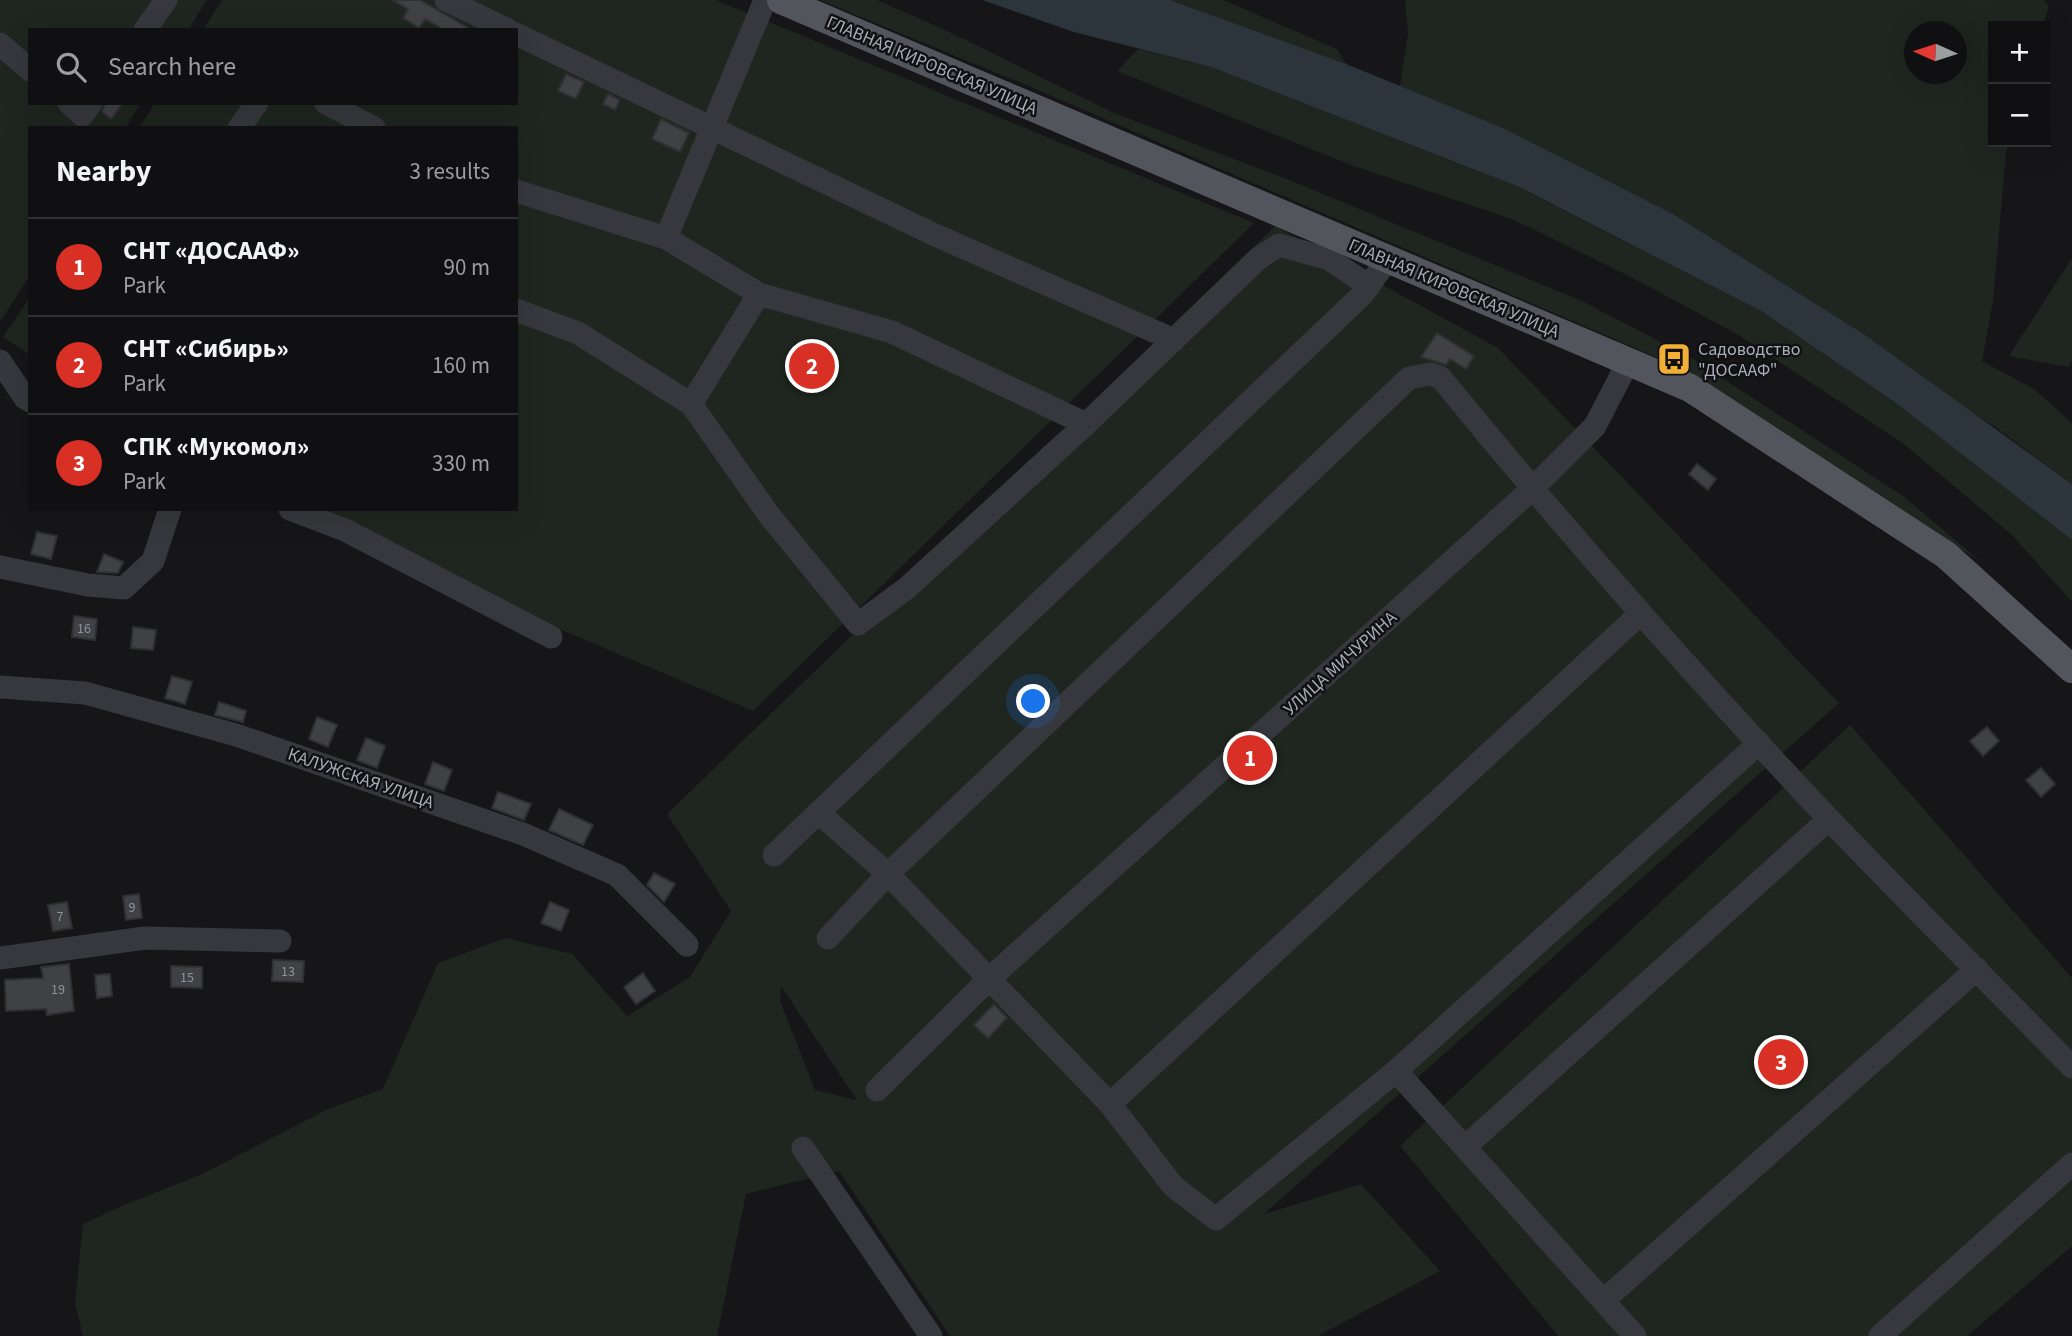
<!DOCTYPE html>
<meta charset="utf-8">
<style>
:root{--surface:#101012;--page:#19191b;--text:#f1f3f6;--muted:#9c9d9f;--line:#303032;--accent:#d93025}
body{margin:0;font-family:"Source Sans 3",sans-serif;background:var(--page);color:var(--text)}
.controls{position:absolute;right:21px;top:21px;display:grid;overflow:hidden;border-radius:0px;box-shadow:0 7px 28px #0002}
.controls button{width:63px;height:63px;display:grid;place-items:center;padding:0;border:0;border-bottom:2px solid var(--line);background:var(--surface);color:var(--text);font:35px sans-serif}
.compass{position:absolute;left:1904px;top:21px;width:63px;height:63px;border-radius:50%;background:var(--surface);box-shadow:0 7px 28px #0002;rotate:273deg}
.you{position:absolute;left:1034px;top:702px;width:24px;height:24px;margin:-18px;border:5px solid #fff;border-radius:50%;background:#1a73e8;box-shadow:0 0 0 10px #1a73e833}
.badge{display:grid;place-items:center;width:46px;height:46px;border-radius:50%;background:var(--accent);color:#fff;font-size:23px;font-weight:700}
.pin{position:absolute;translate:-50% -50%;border:4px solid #fff;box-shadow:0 2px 7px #0006}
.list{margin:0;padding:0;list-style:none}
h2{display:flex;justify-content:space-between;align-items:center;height:91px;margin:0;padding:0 28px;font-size:30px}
h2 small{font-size:23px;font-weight:400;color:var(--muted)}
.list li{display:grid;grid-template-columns:46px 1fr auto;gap:21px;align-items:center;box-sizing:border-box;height:98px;padding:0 28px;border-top:2px solid var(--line)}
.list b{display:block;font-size:26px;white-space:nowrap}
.list p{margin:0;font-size:23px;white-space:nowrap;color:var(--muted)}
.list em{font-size:23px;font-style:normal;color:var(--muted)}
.icon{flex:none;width:38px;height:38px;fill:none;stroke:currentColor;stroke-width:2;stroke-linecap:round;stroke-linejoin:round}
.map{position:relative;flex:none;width:2072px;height:1336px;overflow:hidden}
.search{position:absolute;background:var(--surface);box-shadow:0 7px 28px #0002;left:28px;top:28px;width:490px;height:77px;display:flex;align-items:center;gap:18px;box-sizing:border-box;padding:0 24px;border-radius:0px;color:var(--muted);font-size:26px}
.panel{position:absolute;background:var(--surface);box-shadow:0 7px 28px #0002;left:28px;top:126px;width:490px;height:385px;border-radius:0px}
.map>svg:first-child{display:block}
.green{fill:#1e261f;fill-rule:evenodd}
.water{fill:#2c353c}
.building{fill:#404145;stroke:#303034;stroke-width:2}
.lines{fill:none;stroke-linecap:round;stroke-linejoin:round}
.minor{stroke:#37383d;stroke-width:23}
.major{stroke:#53555c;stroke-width:28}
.labels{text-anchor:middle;stroke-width:5;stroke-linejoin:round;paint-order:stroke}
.number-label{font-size:14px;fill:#8e929b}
.street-label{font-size:18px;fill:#a8adb8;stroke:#111113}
.poi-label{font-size:18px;fill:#a8adb8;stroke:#111113;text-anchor:start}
</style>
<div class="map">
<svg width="2072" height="1336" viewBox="0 0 2072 1336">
<rect width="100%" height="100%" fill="#161618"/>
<path class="green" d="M0,0H207L188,30H30V103H141L125,128H30V275L0,322Z
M222,0H716L1254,223L753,711L276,509H516V128H139L155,103H516V30H203Z
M820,0H877L943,29L1114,113L1289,180L1582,301L1693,359L1903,496L1981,562L1679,367L1031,87Z
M1170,0H1223L1337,49L1346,64Z
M1405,0H2043L2049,6L2043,26H1993V142H2009L2006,153L1993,301L1982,361L2034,389L2072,423V484L1994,426L1501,127L1400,86L1408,34ZM1914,32H1956V74H1914Z
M1138,49L1211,67L1518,187L1761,311L1896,403L2072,540V602L2012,535L1904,444L1737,334L1627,275L1512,219L1351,165L1117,71Z
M1275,226L1498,348L1839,703L1264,1214L1361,1184L1440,1271L1318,1336H950L839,1171L746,1194L717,1336H83L75,1303L83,1224L124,1205L200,1175L328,1109L383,1089L438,963L506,938L572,954L627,1016L690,977L731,911L667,814ZM781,986L856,1099V1100L815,1090L780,1001Z
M2072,258V360L2069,367L2009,356Z
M30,297V355L3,337Z
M1850,725L2072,978V1246L1967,1336H1558L1400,1146Z"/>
<path class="water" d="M982,0H1170L1346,64L1501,127L1673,214L1865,335L2072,484V540L1896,403L1761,311L1519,187L1211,67L1074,32Z"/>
<path class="building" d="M392,0H420L472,30H438L439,27L425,19L419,28L403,18L408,9Z
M566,74L584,82L576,99L558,91Z
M608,94L620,100L615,110L603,104Z
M105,103H123L111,119L102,112Z
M661,119L689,133L680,152L652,139Z
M1437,333L1474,356L1466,369L1450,359L1446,365L1421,357Z
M1697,464L1716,479L1708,490L1689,474Z
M37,532L57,536L51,559L31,554Z
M104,554L123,562L118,573L97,572Z
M74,616L97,619L95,640L72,637Z
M133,627L156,630L153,650L131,648Z
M172,676L192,682L185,704L165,698Z
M219,702L246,711L243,722L215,715Z
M317,717L337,725L328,747L309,739Z
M1987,727L1999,741L1983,756L1970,741Z
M366,738L385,746L377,768L357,760Z
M433,762L452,770L444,791L425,784Z
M2041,768L2055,784L2041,797L2026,780Z
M498,792L531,804L524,820L492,808Z
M559,809L593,825L583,845L549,830Z
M654,873L675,884L664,902L647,885Z
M139,894L142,918L126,920L123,896Z
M67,902L72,928L53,931L48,905Z
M550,902L569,910L561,931L541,923Z
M273,960L304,961L303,982L272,981Z
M69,964L74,1011L47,1015L46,1009L6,1011L5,980L43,978L41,967Z
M171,966L202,967V988L171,987Z
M643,973L655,991L636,1004L624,987Z
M110,974L112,996L97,998L95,975Z
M994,1004L1007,1018L988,1038L974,1025Z"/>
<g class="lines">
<path class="minor" d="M446,0L508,30
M145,30L166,0
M516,34L935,235L1174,340
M0,44L30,70
M69,103L82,115L91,103
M326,103L374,128
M239,128L257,103
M516,191L666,238L759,294L892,332L1086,424
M666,238L765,0
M516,310L578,333L691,404L769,515L858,624L907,588L1086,424L1259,258L1279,245L1329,259L1369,286
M0,361L25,398L30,401
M691,404L759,294
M290,509L345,530L551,637
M0,567L88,585L124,588L153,561L170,509
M0,687L85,693L236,735L523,834L617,875L687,945
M819,813L888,874L1110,1104L1173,1186L1216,1219L1396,1071L1635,1336
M774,855L1362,295L1388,259
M828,938L888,874L1409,378L1431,374L1441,378C1564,529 1694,676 1828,818C1908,902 1991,984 2072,1067
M0,958L145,938L280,941
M1396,1071L1759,743
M877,1090L989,979L1532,489L1595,426L1628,362
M1110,1104L1640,614
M1465,1147L1829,819
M803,1148L931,1336
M1603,1301L1977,969
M1880,1336L2072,1164"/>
<path class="major" d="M781,0L1690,388L1946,555L2072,669"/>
</g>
<defs>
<symbol id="bus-square" viewBox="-11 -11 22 22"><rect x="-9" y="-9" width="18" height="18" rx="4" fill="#f2b134" stroke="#111113"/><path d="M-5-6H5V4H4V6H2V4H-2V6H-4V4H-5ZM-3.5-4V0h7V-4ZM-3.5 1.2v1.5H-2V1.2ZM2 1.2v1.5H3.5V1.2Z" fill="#111"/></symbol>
</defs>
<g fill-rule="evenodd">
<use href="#bus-square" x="1655" y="340" width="38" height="38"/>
</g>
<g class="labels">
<g class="number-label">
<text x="84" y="633">16</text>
<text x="132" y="912">9</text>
<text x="60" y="921">7</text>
<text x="288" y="976">13</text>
<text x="187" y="982">15</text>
<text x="58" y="994">19</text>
</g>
<g class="street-label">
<text transform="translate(932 65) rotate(23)" y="6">ГЛАВНАЯ КИРОВСКАЯ УЛИЦА</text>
<text transform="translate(1454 288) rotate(23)" y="6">ГЛАВНАЯ КИРОВСКАЯ УЛИЦА</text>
<text transform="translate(1340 663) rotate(-42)" y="6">УЛИЦА МИЧУРИНА</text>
<text transform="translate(361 778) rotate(19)" y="6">КАЛУЖСКАЯ УЛИЦА</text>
</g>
<g class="poi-label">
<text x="1698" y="355">Садоводство<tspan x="1698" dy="21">"ДОСААФ"</tspan></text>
</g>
</g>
</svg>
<div class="controls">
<button>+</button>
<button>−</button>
</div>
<svg class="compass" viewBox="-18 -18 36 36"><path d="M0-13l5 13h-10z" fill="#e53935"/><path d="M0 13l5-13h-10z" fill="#9c9d9f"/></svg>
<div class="you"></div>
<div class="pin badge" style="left:1250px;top:758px">1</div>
<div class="pin badge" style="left:812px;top:366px">2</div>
<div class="pin badge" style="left:1781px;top:1062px">3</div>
<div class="search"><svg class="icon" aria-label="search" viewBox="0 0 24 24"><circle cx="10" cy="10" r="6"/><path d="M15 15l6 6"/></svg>Search here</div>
<section class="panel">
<h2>Nearby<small>3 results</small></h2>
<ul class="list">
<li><span class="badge">1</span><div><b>СНТ «ДОСААФ»</b><p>Park</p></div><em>90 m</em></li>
<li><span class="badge">2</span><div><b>СНТ «Сибирь»</b><p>Park</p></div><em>160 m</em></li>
<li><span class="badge">3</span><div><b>СПК «Мукомол»</b><p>Park</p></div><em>330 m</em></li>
</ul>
</section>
</div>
